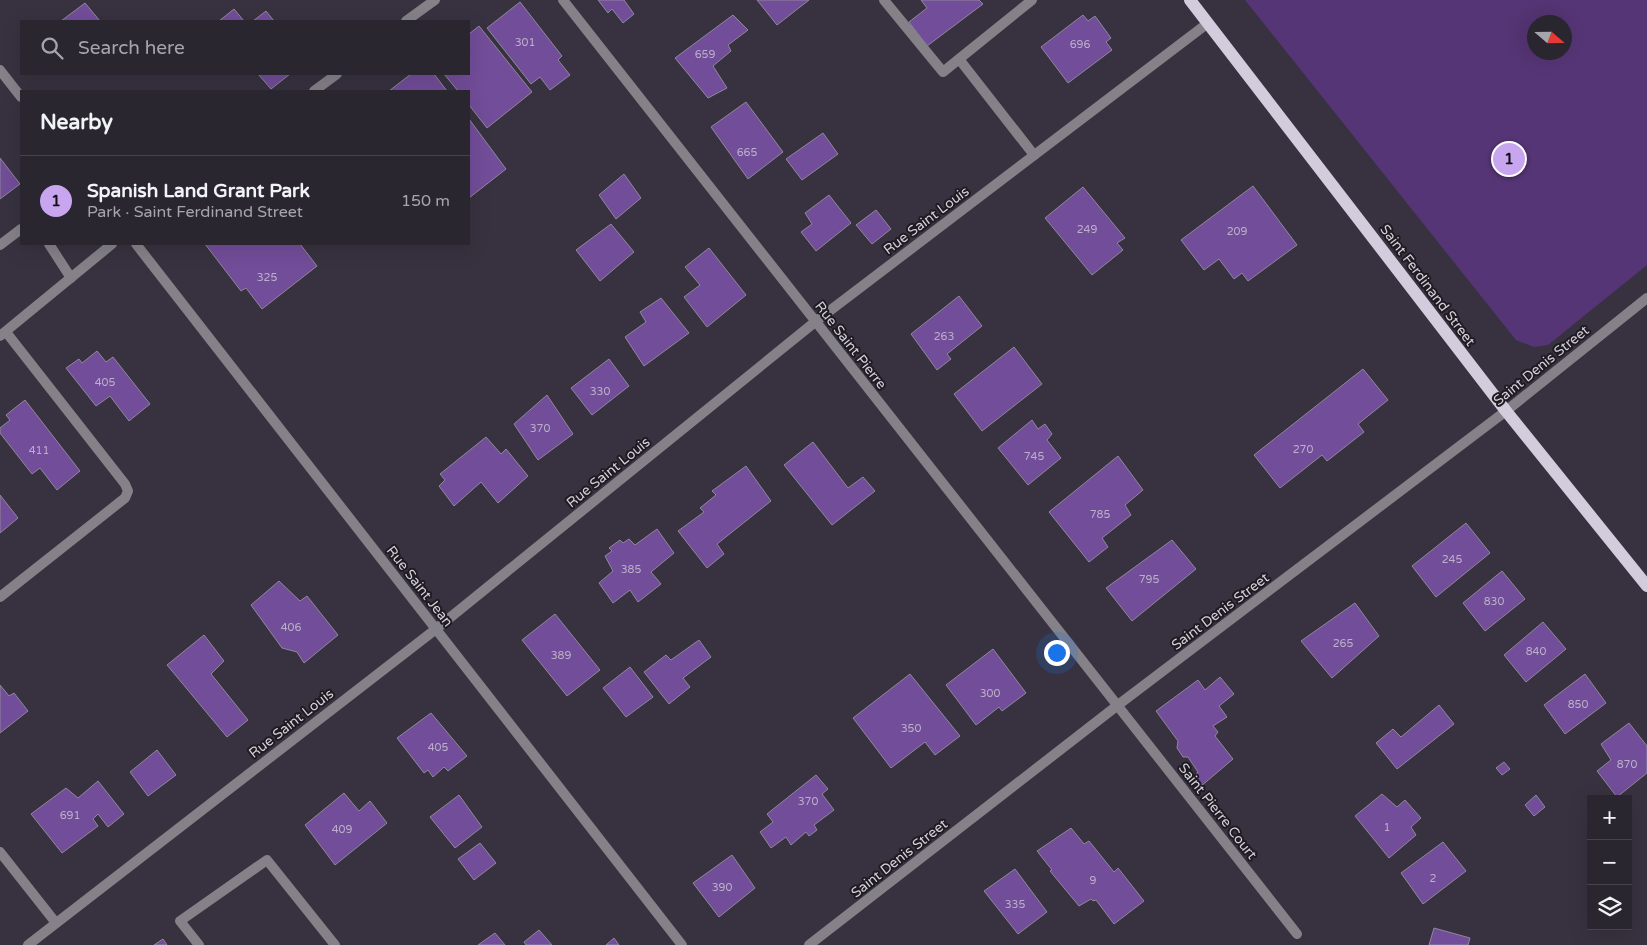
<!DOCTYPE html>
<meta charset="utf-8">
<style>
:root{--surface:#2a2630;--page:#36323c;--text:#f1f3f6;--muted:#a5a5ab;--line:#46434c;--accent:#c7a6ef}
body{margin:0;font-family:"Varela Round",sans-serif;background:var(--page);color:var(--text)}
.controls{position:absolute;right:15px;bottom:15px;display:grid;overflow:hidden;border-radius:0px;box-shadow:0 5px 20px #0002}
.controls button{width:45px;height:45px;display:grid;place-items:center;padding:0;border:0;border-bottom:1px solid var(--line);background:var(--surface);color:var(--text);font:25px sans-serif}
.compass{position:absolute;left:1527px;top:15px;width:45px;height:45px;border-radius:50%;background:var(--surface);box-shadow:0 5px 20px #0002;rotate:110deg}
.you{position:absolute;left:1056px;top:652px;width:18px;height:18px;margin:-12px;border:4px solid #fff;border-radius:50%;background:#1a73e8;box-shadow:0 0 0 8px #1a73e833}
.badge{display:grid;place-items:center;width:32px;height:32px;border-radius:50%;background:var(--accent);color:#111;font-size:16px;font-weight:700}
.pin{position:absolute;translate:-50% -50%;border:2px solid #fff;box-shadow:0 1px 5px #0006}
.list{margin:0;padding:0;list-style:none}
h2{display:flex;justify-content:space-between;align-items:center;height:65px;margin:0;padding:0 20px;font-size:21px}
h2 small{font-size:16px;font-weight:400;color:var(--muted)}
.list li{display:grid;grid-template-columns:32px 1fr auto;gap:15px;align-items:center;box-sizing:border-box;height:90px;padding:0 20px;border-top:1px solid var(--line)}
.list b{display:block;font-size:19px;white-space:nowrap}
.list p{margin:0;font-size:16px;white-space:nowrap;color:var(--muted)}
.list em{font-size:16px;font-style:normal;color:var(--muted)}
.icon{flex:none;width:28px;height:28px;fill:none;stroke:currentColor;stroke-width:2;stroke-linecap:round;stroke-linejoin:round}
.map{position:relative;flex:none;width:1647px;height:945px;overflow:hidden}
.search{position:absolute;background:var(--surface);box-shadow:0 5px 20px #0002;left:20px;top:20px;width:450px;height:55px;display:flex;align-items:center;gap:12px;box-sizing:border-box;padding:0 18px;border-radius:0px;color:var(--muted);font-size:19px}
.panel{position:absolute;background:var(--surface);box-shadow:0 5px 20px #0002;left:20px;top:90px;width:450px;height:155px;border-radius:0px}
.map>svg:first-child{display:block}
.green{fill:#553575;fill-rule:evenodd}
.building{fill:#724d99;stroke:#8f8899}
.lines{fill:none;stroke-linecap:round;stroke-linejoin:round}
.service{stroke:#848189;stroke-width:10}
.minor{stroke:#848189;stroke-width:10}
.tertiary{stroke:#848189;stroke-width:10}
.primary{stroke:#d3ccdc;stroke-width:12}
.labels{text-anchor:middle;stroke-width:4;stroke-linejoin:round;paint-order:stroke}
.number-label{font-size:11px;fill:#bcafc9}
.street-label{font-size:14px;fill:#d4d0d9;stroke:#1e1b22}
</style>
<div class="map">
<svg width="1647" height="945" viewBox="0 0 1647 945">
<rect width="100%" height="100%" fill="#383240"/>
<path class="green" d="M1245,0H1647V265L1548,345L1534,347L1516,340ZM1534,22H1564V52H1534Z"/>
<path class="building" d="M598,0H624L634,14L623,23L612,9L608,13Z
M757,0H809L777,25Z
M921,0H979L983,4L927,46L909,22L927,8Z
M520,2L562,56L558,60L570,75L550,90L540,77L531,84L487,28Z
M85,3L100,21H61Z
M234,9L244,21H219Z
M266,11L274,21H253Z
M733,15L748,30L728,45L731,51L713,66L727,88L708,98L675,58Z
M1083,15L1088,21L1095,16L1111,38L1106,42L1112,50L1068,83L1041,47Z
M479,26L532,92L487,128L469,105V91H458L444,74H469V34Z
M258,74H290L271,89Z
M411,74H434L447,91H389Z
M746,102L783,152L748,179L711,127Z
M469,119L506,169L469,198Z
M823,133L838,154L802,180L786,159Z
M0,158L20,184L0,199Z
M624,174L641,198L616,219L599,195Z
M1253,186L1297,245L1248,281L1242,273L1234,279L1219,259L1204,270L1181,240Z
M1083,187L1125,238L1117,243L1123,250L1092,275L1045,218Z
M829,195L851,223L816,251L801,232L812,224L805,213Z
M876,210L891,229L872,244L856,225Z
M611,224L634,252L600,281L576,250Z
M205,244H300L317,266L262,309L246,288L241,291Z
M709,248L746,295L707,327L684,297L700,285L685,267Z
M959,296L982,326L947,354L951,359L937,370L911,334Z
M661,298L689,333L644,366L625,337L646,322L640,312Z
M1014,347L1042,384L982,431L954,394Z
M97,351L106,362L113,357L150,404L129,421L110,396L96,406L66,368L79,359L82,363Z
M609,359L629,386L592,415L571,388Z
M1363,369L1388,400L1358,424L1364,432L1327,461L1322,455L1280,488L1254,455Z
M547,395L573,434L538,460L514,424Z
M25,400L80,471L57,490L40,468L32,474L0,433V428L10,420L6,415Z
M1032,420L1038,429L1045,424L1052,434L1047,440L1061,458L1028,485L998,448Z
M486,437L501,454L506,449L528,476L498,503L481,482L454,506L439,486L445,480L440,474Z
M813,442L848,488L863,477L875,491L832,525L784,465Z
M1118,456L1143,490L1125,505L1131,515L1102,538L1108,547L1089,562L1049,512Z
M746,466L771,501L717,544L724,554L707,568L678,531L704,512L700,508L716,495L712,491Z
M0,495L18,518L0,533Z
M1466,523L1490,553L1436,597L1412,566Z
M657,529L674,553L651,572L661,584L638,602L630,590L613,603L599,583L613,571L605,556L612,551L609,548L620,540L623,543L629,539L635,545Z
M1172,540L1196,569L1132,621L1106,588Z
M1502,571L1525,599L1485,631L1463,603Z
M279,581L300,601L307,596L338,635L304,663L297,652L282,648L251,605Z
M1355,603L1379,636L1332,678L1301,641Z
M555,614L600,670L567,696L522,640Z
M1543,622L1566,649L1526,682L1504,655Z
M204,635L224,661L211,674L248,720L227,737L167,665Z
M699,640L711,657L683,678L690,687L669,704L644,672L666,655L671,660Z
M993,649L1026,693L1002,711L999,707L976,725L946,685Z
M630,667L653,697L626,717L603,688Z
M910,674L960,736L935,755L925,742L891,768L853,718Z
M1585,674L1606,703L1565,734L1544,705Z
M1220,677L1234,694L1219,706L1227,717L1213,726L1218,732L1215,736L1233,759L1200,787L1193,777L1198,772L1188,757H1183L1177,748L1178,741L1156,711L1198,680L1205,690Z
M0,685L9,696L14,693L28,711L0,733Z
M1439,705L1454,724L1397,769L1376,743L1393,729L1401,737Z
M431,713L467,756L448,771L444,767L433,777L428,770L424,773L397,738Z
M1629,723L1647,746V773L1617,797L1597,771L1611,760L1601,744Z
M157,750L176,775L148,796L130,772Z
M1504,762L1510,769L1502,775L1496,768Z
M816,775L828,789L822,794L834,810L814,825L817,830L809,836L806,832L791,845L786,837L771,848L760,832L773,822L767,814Z
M98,781L124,814L108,827L98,814L93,819L98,826L62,853L31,814L66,788L78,798Z
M344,793L359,811L370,801L387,823L335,865L305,825Z
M1382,794L1397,807L1405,800L1421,818L1411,827L1416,835L1389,858L1355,816Z
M459,795L482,827L455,848L430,817Z
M1536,795L1545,807L1534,816L1525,805Z
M1071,828L1084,844L1089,841L1114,872L1118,868L1144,901L1114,924L1096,900L1093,901L1091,899L1079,906L1050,871L1052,870L1037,851Z
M1443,842L1466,871L1423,904L1401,873Z
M480,843L496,863L474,880L458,859Z
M732,855L755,888L719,917L693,883Z
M1015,869L1047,912L1018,934L984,891Z
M1434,928L1470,938L1468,945H1429Z
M539,930L552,945H526L524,942Z
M495,933L505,945H478Z
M614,938L619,945H606Z
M163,939L167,945H154Z"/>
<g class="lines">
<path class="service" d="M884,0L943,72L959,59
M1032,0L959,59L1034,155
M49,244L71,278
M0,245L21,229
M0,597L125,498L128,491L125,484L6,332
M199,945L180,921L267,860L335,945"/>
<path class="minor" d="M563,0L1297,934
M406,21L435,0
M0,70L21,97
M314,91L337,74
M136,244L682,945
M0,336L112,244
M0,852L56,923
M28,945L436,629L815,322L1208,23"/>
<path class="tertiary" d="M809,945L1118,705L1506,411L1647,298"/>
<path class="primary" d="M1190,0L1506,411L1647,586"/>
</g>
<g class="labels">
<g class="number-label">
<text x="525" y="46">301</text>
<text x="1080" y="48">696</text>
<text x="705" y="58">659</text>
<text x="747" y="156">665</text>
<text x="1087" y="233">249</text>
<text x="1237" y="235">209</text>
<text x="267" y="281">325</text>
<text x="944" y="340">263</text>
<text x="105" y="386">405</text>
<text x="600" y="395">330</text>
<text x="540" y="432">370</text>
<text x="1303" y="453">270</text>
<text x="39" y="454">411</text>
<text x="1034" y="460">745</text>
<text x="1100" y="518">785</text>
<text x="1452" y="563">245</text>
<text x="631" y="573">385</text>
<text x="1149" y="583">795</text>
<text x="1494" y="605">830</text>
<text x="291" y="631">406</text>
<text x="1343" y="647">265</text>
<text x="1536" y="655">840</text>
<text x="561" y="659">389</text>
<text x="990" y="697">300</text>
<text x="1578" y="708">850</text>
<text x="911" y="732">350</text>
<text x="438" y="751">405</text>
<text x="1627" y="768">870</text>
<text x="808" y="805">370</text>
<text x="70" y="819">691</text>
<text x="1387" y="831">1</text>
<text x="342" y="833">409</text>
<text x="1433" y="882">2</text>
<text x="1093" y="884">9</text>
<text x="722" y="891">390</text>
<text x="1015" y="908">335</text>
</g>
<g class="street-label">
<text transform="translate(926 220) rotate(-37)" y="5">Rue Saint Louis</text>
<text transform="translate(1428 285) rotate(53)" y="5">Saint Ferdinand Street</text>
<text transform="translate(851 345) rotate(52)" y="5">Rue Saint Pierre</text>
<text transform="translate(1541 365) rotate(-39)" y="5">Saint Denis Street</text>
<text transform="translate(608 472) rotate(-39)" y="5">Rue Saint Louis</text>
<text transform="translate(420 586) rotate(52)" y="5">Rue Saint Jean</text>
<text transform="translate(1220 611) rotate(-37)" y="5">Saint Denis Street</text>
<text transform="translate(291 723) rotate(-38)" y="5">Rue Saint Louis</text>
<text transform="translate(1218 811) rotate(52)" y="5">Saint Pierre Court</text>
<text transform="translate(899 858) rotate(-38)" y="5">Saint Denis Street</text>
</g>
</g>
</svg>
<div class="controls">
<button>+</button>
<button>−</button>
<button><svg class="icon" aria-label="layers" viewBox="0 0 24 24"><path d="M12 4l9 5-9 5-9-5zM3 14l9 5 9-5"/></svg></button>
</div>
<svg class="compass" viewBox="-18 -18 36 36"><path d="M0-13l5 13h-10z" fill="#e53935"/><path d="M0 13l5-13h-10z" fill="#a5a5ab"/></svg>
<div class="you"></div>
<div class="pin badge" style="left:1509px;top:159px">1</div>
<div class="search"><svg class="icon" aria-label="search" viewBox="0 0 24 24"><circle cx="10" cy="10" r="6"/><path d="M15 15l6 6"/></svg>Search here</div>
<section class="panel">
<h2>Nearby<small></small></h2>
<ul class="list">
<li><span class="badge">1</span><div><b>Spanish Land Grant Park</b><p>Park · Saint Ferdinand Street</p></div><em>150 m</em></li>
</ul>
</section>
</div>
